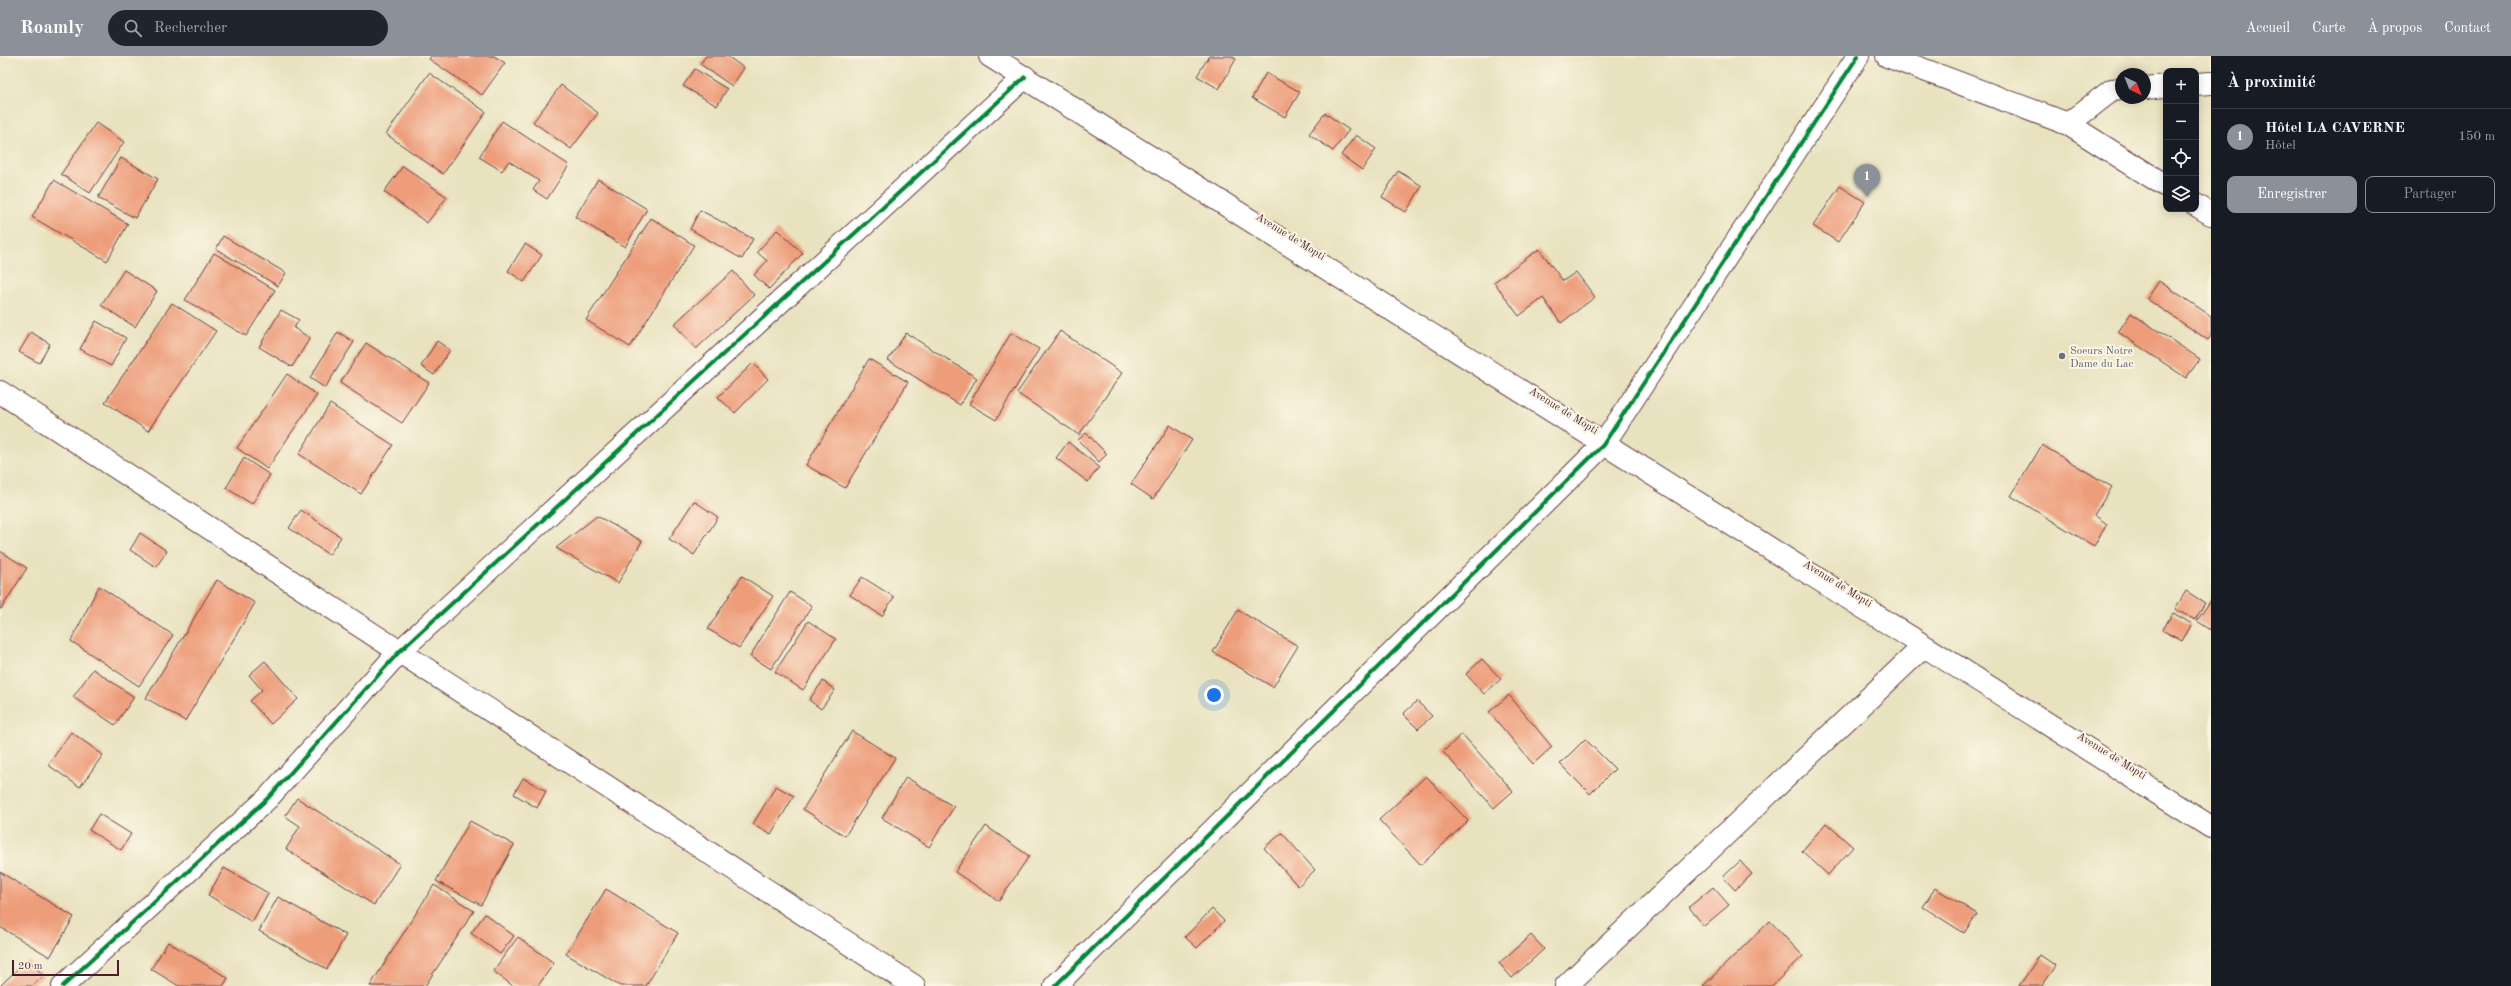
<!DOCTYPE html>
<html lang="fr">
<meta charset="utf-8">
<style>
:root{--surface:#171b24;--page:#20242c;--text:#f1f3f6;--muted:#9ea1a6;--line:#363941;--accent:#8c9099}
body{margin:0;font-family:"Old Standard TT",serif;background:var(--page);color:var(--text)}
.controls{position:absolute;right:12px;top:12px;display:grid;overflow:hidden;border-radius:8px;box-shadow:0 2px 10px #0003}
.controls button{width:36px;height:36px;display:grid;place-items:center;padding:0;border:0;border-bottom:1px solid var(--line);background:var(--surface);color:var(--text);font:20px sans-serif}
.compass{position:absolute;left:2115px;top:12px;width:36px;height:36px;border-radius:50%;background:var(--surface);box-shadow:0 2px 10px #0003;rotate:137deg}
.scale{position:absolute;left:12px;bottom:10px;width:107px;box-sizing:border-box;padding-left:4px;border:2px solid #4a1f2b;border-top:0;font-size:11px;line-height:14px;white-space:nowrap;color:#4a1f2b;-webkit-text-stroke:3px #fcf5e5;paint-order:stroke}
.you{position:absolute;left:1214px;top:639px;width:14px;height:14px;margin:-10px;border:3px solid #fff;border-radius:50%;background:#1a73e8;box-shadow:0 0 0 6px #1a73e833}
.badge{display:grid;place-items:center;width:26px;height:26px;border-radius:50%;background:var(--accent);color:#fff;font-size:13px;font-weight:700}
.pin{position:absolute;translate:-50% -33px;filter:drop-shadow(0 1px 2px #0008)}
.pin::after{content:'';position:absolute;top:21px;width:14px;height:12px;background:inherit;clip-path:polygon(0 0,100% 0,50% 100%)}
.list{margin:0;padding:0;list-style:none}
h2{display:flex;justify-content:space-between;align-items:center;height:52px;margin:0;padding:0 16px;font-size:17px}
h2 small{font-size:13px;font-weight:400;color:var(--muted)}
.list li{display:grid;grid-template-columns:26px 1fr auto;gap:12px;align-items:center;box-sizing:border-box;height:56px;padding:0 16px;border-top:1px solid var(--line)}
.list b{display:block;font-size:15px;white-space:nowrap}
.list p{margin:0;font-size:13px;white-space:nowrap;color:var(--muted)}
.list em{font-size:13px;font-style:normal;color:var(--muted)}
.actions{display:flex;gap:8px;padding:12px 16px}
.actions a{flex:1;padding:9px 0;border:1px solid var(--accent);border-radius:8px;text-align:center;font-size:14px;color:var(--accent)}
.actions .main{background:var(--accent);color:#fff}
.icon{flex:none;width:22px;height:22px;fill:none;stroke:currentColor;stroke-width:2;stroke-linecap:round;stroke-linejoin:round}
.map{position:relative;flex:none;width:2211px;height:930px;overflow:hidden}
header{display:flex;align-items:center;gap:24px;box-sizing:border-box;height:56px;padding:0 20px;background:var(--accent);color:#fff}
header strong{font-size:19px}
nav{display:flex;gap:22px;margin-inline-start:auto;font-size:14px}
.search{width:280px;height:36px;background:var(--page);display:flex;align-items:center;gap:10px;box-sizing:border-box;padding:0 14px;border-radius:22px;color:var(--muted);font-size:15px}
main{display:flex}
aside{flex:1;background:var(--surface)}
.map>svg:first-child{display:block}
.building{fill:#ed9d7a}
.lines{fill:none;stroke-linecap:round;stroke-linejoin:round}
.minor-casing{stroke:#623c41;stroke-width:24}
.primary-casing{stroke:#623c41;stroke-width:24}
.minor{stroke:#fff;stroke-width:22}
.primary{stroke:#fff;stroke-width:22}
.cycleway-casing{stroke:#fcf5e5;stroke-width:6}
.cycleway{stroke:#00873e;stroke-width:4}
.worship-dot{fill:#6b7280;stroke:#fcf5e5;stroke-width:1.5}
.labels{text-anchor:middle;stroke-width:4;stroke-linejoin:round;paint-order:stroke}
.street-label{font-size:11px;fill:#4a1f2b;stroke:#fcf5e5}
.worship-label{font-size:11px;fill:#5b616d;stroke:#fcf5e5;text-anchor:start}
</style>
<header>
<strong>Roamly</strong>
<div class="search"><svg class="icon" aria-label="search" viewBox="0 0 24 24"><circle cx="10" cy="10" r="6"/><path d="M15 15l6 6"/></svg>Rechercher</div>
<nav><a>Accueil</a><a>Carte</a><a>À propos</a><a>Contact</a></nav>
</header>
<main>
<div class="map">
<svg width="2211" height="930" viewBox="0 0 2211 930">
<rect width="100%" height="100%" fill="#fcf5e5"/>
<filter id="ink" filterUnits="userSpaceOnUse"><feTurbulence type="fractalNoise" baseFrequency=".025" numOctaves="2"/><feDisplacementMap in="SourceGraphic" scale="8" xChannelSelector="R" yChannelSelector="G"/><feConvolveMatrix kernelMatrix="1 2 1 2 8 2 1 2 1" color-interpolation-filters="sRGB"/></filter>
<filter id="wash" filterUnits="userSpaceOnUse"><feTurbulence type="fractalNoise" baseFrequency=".012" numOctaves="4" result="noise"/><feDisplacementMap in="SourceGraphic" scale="16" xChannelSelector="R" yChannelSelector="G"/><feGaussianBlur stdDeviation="0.9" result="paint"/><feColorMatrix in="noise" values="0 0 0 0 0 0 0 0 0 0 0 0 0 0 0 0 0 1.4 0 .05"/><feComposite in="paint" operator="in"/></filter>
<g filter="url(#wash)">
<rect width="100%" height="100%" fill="#e8e2bf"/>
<g id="blocks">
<path class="building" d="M431,0H494L505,7L482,39L429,3Z
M706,0H727L744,12L732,30L700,8Z
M1209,0H1232L1236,3L1219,33L1197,20Z
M695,13L727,33L717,50L683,30Z
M429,17L486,56L443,118L386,78Z
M1266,17L1300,36L1285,61L1252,42Z
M561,29L598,57L571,93L533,66Z
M1325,57L1349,74L1333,95L1309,78Z
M502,65L569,109L547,143L533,134L539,125L509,105L502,115L479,101Z
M96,67L124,86L90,137L61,118Z
M1356,79L1376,93L1362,114L1341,99Z
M121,102L158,123L135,162L98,142Z
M403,110L447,141L427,167L384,136Z
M1398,115L1422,130L1406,156L1382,141Z
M598,123L647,153L625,191L575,161Z
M54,124L128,168L107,205L32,161Z
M1840,130L1865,146L1838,186L1813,170Z
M700,154L753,183L742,203L690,173Z
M651,162L694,189L630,291L586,264Z
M777,174L803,197L769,233L754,219L767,205L757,196Z
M223,180L286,217L278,230L216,193Z
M525,188L542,199L524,226L508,215Z
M1539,193L1563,225L1576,216L1595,241L1561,267L1543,242L1519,260L1494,226Z
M214,197L275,234L246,280L185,244Z
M124,214L157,235L135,271L101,249Z
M733,215L754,239L696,293L674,268Z
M2159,225L2211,260V280L2208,284L2147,243Z
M172,247L216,275L148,375L105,346Z
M281,254L299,264L294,272L310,282L292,311L259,291Z
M2131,257L2200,303L2186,322L2118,276Z
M96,265L126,282L111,310L80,293Z
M1060,275L1122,317L1079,379L1017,337Z
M31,276L50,288L39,307L19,296Z
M338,276L354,286L325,332L310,322Z
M906,277L977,322L960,349L888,304Z
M1011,277L1039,293L996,364L969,348Z
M437,285L450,294L434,319L421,310Z
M366,287L429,327L402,367L340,327Z
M869,303L908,326L845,432L806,409Z
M753,307L768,323L735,357L718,341Z
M287,318L317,339L267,413L237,392Z
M330,348L393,389L361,438L299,398Z
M1170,369L1192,384L1153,443L1131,428Z
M1086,377L1107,398L1099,406L1078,384Z
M1068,386L1099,411L1088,426L1056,402Z
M2042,389L2112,431L2094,459L2107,468L2094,490L2011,440Z
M244,402L270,419L252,448L226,432Z
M694,445L718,461L694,499L669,483Z
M301,454L341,481L329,499L289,472Z
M597,460L642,485L618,527L556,492Z
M140,477L167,495L156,511L130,494Z
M0,495L27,512L1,553H0Z
M742,520L773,540L739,592L708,573Z
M862,521L894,541L882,560L850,539Z
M217,524L255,547L185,665L146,642Z
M99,530L173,579L139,630L71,585Z
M2186,535L2205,547L2195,564L2175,553Z
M790,536L812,550L771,613L750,600Z
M2211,544V574L2197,565Z
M1238,554L1298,590L1273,631L1213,596Z
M2173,557L2192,568L2182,585L2162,574Z
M808,565L836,583L803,634L775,616Z
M1482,603L1501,623L1484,638L1466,618Z
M265,605L298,643L271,668L250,645L262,634L249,619Z
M93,613L134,641L115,669L73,641Z
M823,625L835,634L821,653L809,644Z
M1509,639L1552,691L1533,708L1489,656Z
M1417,645L1432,660L1418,673L1403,658Z
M852,675L895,702L845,780L803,753Z
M71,676L103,699L80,731L48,709Z
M1462,678L1513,735L1494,752L1443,696Z
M1585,683L1615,713L1590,738L1560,708Z
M1426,720L1468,765L1421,809L1379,764Z
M906,721L954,751L929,791L882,762Z
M523,722L546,735L537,752L514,738Z
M776,730L794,740L771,778L753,768Z
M297,742L400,808L374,849L286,793L300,770L285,760Z
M99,758L131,778L121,794L89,774Z
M470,765L514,789L481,849L436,825Z
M1826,767L1853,791L1828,819L1802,795Z
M986,770L1029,800L999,845L955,816Z
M1282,777L1315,814L1298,830L1264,792Z
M1740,805L1752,818L1735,834L1723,821Z
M224,812L268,837L252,866L208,839Z
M0,816L74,861L50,901L0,871Z
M434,829L474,855L425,930H370Z
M1713,831L1729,849L1704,870L1689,851Z
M1935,832L1977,858L1964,877L1923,851Z
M606,833L678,877L646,930H620L566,898Z
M278,841L346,879L327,913L259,875Z
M1212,853L1224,865L1197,892L1185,881Z
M485,858L514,880L500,898L471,877Z
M1770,865L1803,900L1772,930H1703Z
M1531,879L1544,893L1512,922L1499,907Z
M518,881L554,907L538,930H513L493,915Z
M168,886L228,922L223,930H179L151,913Z
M2040,899L2056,910L2042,930H2019Z
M28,903L44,920L32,930H0Z"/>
</g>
</g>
<g filter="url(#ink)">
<use href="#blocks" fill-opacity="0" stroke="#623c41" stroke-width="1"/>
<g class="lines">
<defs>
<path id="minor" d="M1887,0L2068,68L2166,130
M2196,28L2211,27
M2145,32L2166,30
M2068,68L2112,34L2121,33
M2196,149L2211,158
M0,336L914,930
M63,930L268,742L399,596L1025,21
M1055,930L1603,389L1858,0
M1566,930L1923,591"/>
<path id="primary" d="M990,0L2211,771"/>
</defs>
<use href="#minor" class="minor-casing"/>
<use href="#primary" class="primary-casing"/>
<use href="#minor" class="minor"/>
<use href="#primary" class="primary"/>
<defs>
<path id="cycleway" d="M63,930L268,742L399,596L1025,21
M1055,930L1603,389L1858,0"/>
</defs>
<use href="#cycleway" class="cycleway-casing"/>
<use href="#cycleway" class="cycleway"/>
</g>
</g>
<circle class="worship-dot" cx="2062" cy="300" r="4"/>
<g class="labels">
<g class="street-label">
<text transform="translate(1291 180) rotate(32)" y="4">Avenue de Mopti</text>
<text transform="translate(1564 354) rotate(32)" y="4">Avenue de Mopti</text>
<text transform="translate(1838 527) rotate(32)" y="4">Avenue de Mopti</text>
<text transform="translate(2112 699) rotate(32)" y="4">Avenue de Mopti</text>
</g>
<g class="worship-label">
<text x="2070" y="298">Soeurs Notre<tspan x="2070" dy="13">Dame du Lac</tspan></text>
</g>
</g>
</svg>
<div class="controls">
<button>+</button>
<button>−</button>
<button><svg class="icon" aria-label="locate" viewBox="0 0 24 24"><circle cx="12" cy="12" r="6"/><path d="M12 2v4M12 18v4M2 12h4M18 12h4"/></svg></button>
<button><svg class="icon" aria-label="layers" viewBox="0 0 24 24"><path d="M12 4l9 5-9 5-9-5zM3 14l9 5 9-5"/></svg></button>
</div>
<svg class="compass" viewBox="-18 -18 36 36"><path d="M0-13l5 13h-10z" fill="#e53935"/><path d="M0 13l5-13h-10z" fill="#9ea1a6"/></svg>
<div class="scale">20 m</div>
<div class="you"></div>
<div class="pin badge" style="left:1867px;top:141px">1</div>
</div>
<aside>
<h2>À proximité<small></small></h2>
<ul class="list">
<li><span class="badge">1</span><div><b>Hôtel LA CAVERNE</b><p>Hôtel</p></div><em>150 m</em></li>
</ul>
<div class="actions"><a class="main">Enregistrer</a><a>Partager</a></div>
</aside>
</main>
